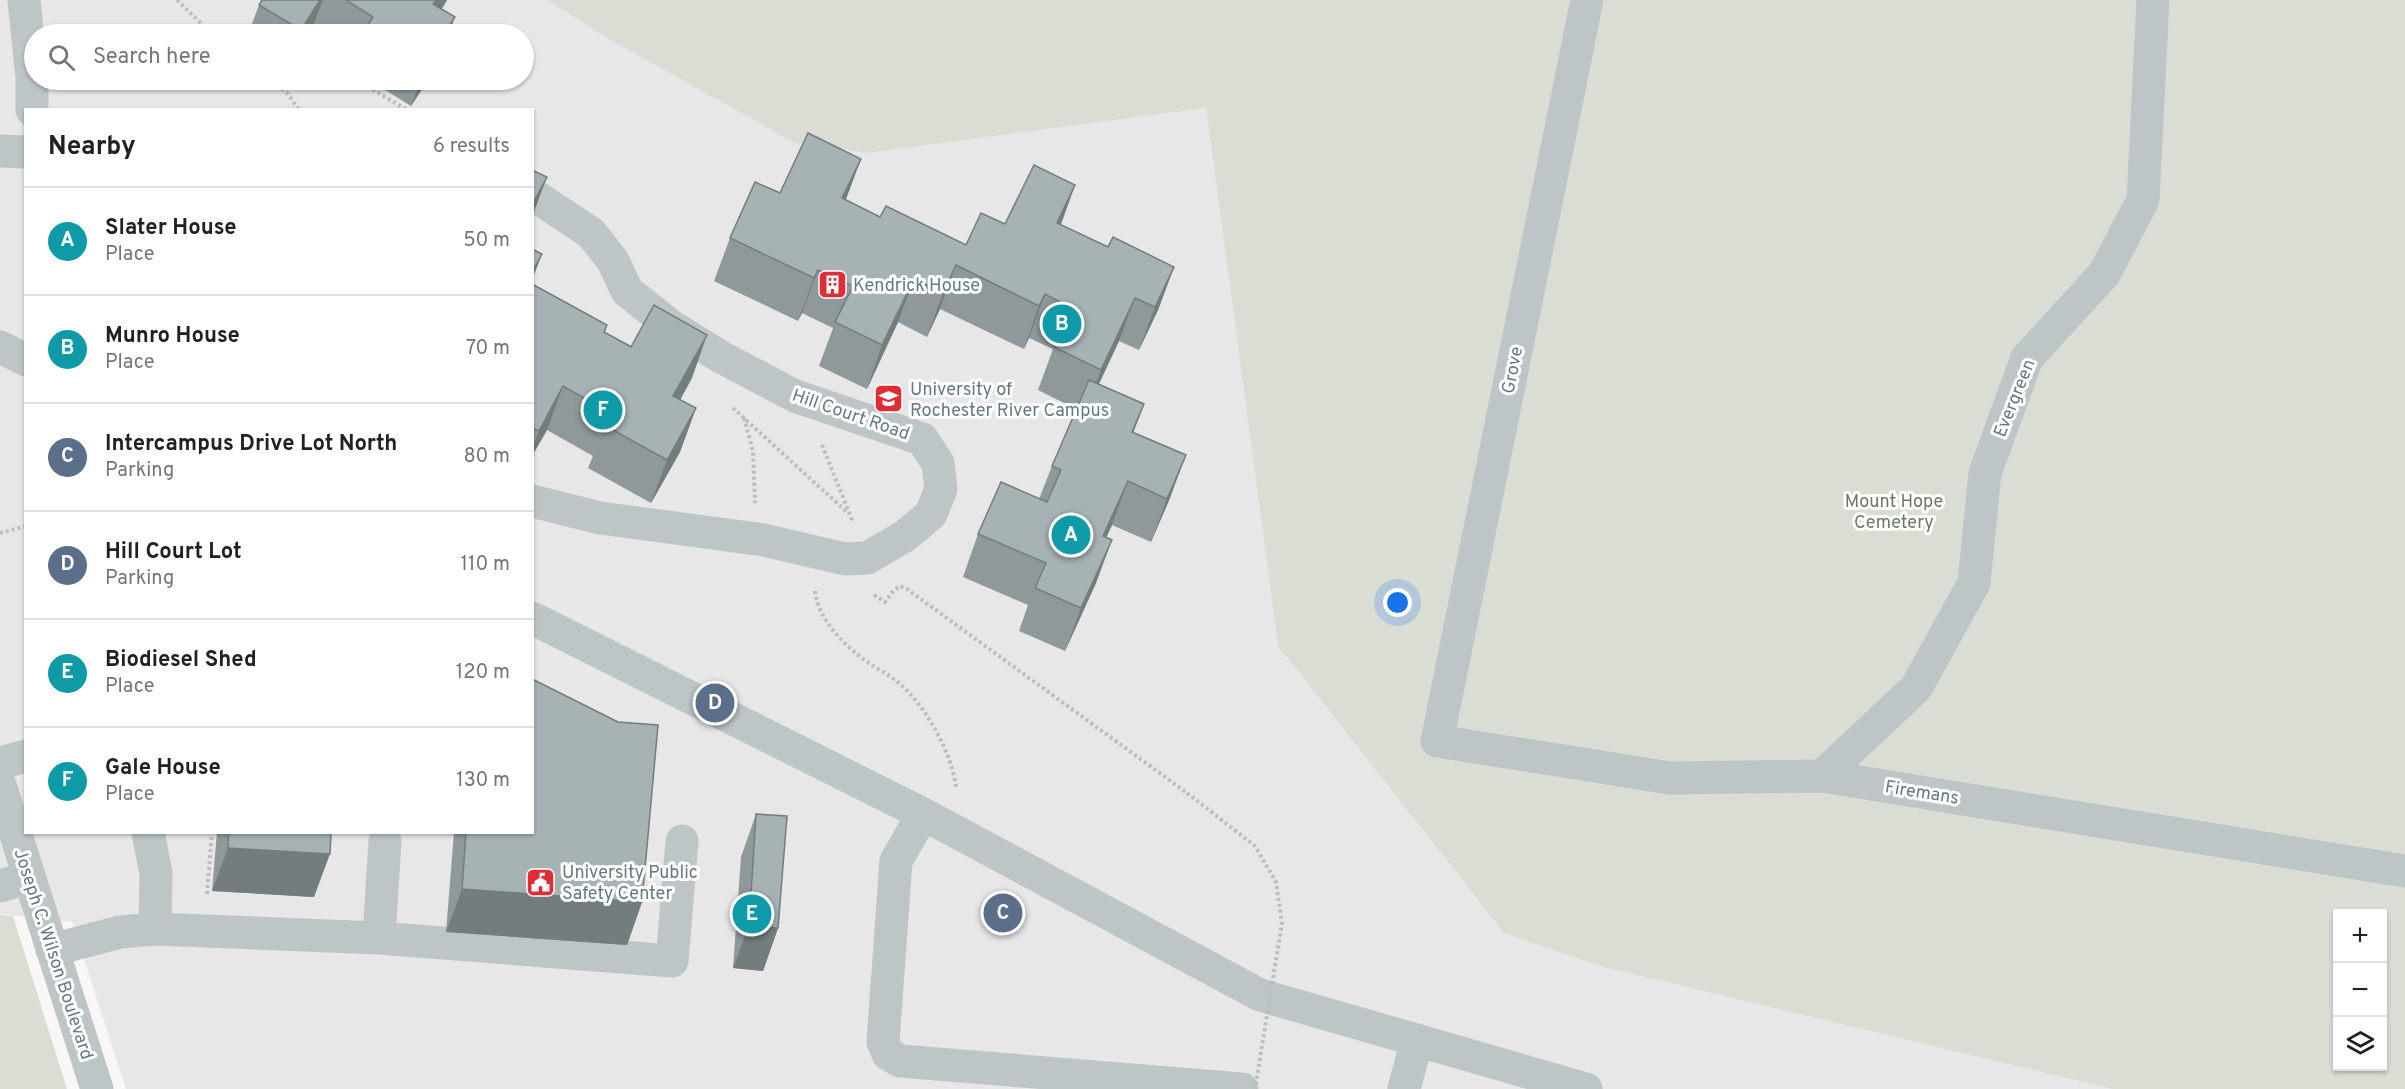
<!DOCTYPE html>
<meta charset="utf-8">
<style>
:root{--surface:#fff;--page:#f6f6f6;--text:#202124;--muted:#757577;--line:#e0e0e0;--accent:#e02c34}
body{margin:0;font-family:Overpass,sans-serif;background:var(--page);color:var(--text)}
.controls{position:absolute;right:18px;bottom:18px;display:grid;overflow:hidden;border-radius:0px;box-shadow:0 2px 4px #0004}
.controls button{width:54px;height:54px;display:grid;place-items:center;padding:0;border:0;border-bottom:2px solid var(--line);background:var(--surface);color:var(--text);font:30px sans-serif}
.you{position:absolute;left:1398px;top:603px;width:21px;height:21px;margin:-15px;border:4px solid #fff;border-radius:50%;background:#1a73e8;box-shadow:0 0 0 9px #1a73e833}
.badge{display:grid;place-items:center;width:39px;height:39px;border-radius:50%;background:var(--accent);color:#fff;font-size:20px;font-weight:700}
.pin{position:absolute;translate:-50% -50%;border:3px solid #fff;box-shadow:0 2px 6px #0006}
.list{margin:0;padding:0;list-style:none}
h2{display:flex;justify-content:space-between;align-items:center;height:78px;margin:0;padding:0 24px;font-size:26px}
h2 small{font-size:20px;font-weight:400;color:var(--muted)}
.list li{display:grid;grid-template-columns:39px 1fr auto;gap:18px;align-items:center;box-sizing:border-box;height:108px;padding:0 24px;border-top:2px solid var(--line)}
.list b{display:block;font-size:22px;white-space:nowrap}
.list p{margin:0;font-size:20px;white-space:nowrap;color:var(--muted)}
.list em{font-size:20px;font-style:normal;color:var(--muted)}
.icon{flex:none;width:33px;height:33px;fill:none;stroke:currentColor;stroke-width:2;stroke-linecap:round;stroke-linejoin:round}
.map{position:relative;flex:none;width:2405px;height:1089px;overflow:hidden}
.search{position:absolute;background:var(--surface);box-shadow:0 2px 4px #0004;left:24px;top:24px;width:510px;height:66px;display:flex;align-items:center;gap:15px;box-sizing:border-box;padding:0 21px;border-radius:33px;color:var(--muted);font-size:22px}
.panel{position:absolute;background:var(--surface);box-shadow:0 2px 4px #0004;left:24px;top:108px;width:510px;height:726px;border-radius:0px}
.map>svg:first-child{display:block}
.built{fill:#e6e7e6;fill-rule:evenodd}
.green{fill:#d9ddd4;fill-rule:evenodd}
.lines{fill:none;stroke-linecap:round;stroke-linejoin:round}
.path{stroke:#b9bebf;stroke-width:4;stroke-dasharray:3 3;stroke-linecap:butt}
.minor{stroke:#bec5c7;stroke-width:33}
.path-bridge{stroke:#b9bebf;stroke-width:4;stroke-dasharray:3 3;stroke-linecap:butt}
.wall{fill:#8f999b}
.shaded-wall{fill:#747d7e}
.building{fill:#a6b2b4;stroke:#747d7e;stroke-width:1.5}
.labels{text-anchor:middle;stroke-width:6;stroke-linejoin:round;paint-order:stroke}
.poi-label{font-size:18px;fill:#637a80;stroke:#fff;text-anchor:start}
.street-label{font-size:18px;fill:#637a80;stroke:#fff}
.park-label{font-size:18px;fill:#6c7862;stroke:#fff}
</style>
<div class="map">
<svg width="2405" height="1089" viewBox="0 0 2405 1089">
<rect width="100%" height="100%" fill="#f8f7f5"/>
<path class="built" d="M0,0H547L607,38L868,153L1206,108L1278,646L1504,933L1599,966L2112,1089H126L72,922L0,914ZM34,34H524V80H34ZM26,110H532V832H26Z"/>
<path class="green" d="M547,0H2405V1089H2112L1599,966L1504,933L1278,646L1206,108L868,153L795,143L607,38ZM2338,914H2382V1066H2338Z
M0,915L13,916L67,1089H0Z"/>
<g class="lines">
<path class="path" d="M177,0L212,34
M273,80L288,94L299,110
M357,80L407,110
M733,408L849,514
M744,418L753,451L755,503
M822,445L853,522
M0,533L26,526
M815,591C818,619 844,645 866,661C877,669 890,675 900,684C926,706 953,755 956,788
M874,595L885,602L894,590L900,586L907,589L1187,793
M207,894L212,832"/>
<path class="minor" d="M24,0L32,78V110
M1587,0L1437,741L1670,778L1822,776L2405,871
M0,151L26,152
M532,194L591,233L613,261L627,291L671,326L721,357L795,396L922,439L938,463L941,489L931,514L905,536L867,558L845,559L764,540L600,518L532,501
M0,347L26,360
M532,618L923,814L1260,995L1586,1089
M0,763L26,756
M1822,776L1916,688L1974,583L1985,473L2027,358L2104,274L2143,200L2153,0
M0,785L97,1089
M923,814L896,861L883,1042L888,1054L900,1061L1242,1089
M148,832L156,873L155,929
M0,886L29,877
M379,938L385,841
M52,950L120,932L155,929L379,938L672,961L682,841
M1404,1089L1417,1040"/>
<path class="path-bridge" d="M1187,793L1255,846L1276,882L1282,923L1255,1089"/>
</g>
<path class="wall" d="M262,0H447L442,9L449,34H316L311,31L309,34H248L259,5Z
M369,80H428L411,106Z
M1075,185L1061,225L1108,247L1174,267L1158,310L1139,350L1119,341L1099,384L1134,432L1170,498L1151,542L1112,525L1106,537L1096,583L1065,651L1019,631L1028,605L963,577L978,534L1039,499L1052,466L1076,409L1038,390L1053,349L1029,338L1024,349L940,309L927,337L898,322L867,389L819,366L833,328L802,313L798,321L714,281L730,238L780,193L846,200L880,217L966,245L1005,224Z
M532,284L607,325L605,332L692,378L680,400L696,408L680,452L651,503L588,468L593,456L547,430L532,456Z
M756,814L778,928L763,971L733,968L741,857Z
M217,832H331L314,897L212,891Z
M454,832H532L642,902L627,945L446,932Z"/>
<path class="shaded-wall" d="M320,0H323L311,31L309,34H299L301,30Z
M436,0H447L425,34L433,4Z
M455,17L449,34H444Z
M421,80H428L411,106Z
M861,159L845,202L842,198Z
M547,177L532,217V205Z
M1075,185L1059,228L1057,223Z
M542,254L532,280V273Z
M956,265L940,309L927,337L943,293Z
M1174,267L1158,310L1139,350L1155,307Z
M818,270L802,313L798,321L814,278Z
M914,279L898,322L867,389L882,345Z
M1045,294L1029,338L1024,349L1039,306Z
M1135,298L1119,341L1085,413L1101,370Z
M707,335L692,378L658,439L673,396Z
M563,386L547,430L532,456V448L539,431Z
M1144,404L1128,447L1132,432Z
M696,408L680,452L651,503L667,460Z
M1186,455L1170,498L1151,542L1167,499Z
M1128,481L1112,525L1087,579L1103,536Z
M1112,540L1096,583L1065,651L1081,608Z
M228,848L330,854L314,897L212,891Z
M462,889L642,902L627,945L446,932Z
M749,925L778,928L763,971L733,968Z"/>
<path class="building" d="M262,0H320L301,30L259,5Z
M346,0H436L433,4L455,17L444,34H382L368,25L373,17Z
M808,133L861,159L842,198L880,217L886,206L966,245L981,213L1005,224L1034,165L1075,185L1057,223L1108,247L1113,237L1174,267L1155,307L1135,298L1101,370L1054,347L1072,308L1045,294L1039,306L956,265L943,293L914,279L882,345L835,322L853,286L818,270L814,278L730,238L755,182L780,193Z
M532,170L547,177L532,205Z
M532,249L542,254L532,273Z
M532,284L607,325L604,332L631,347L654,305L707,335L673,396L696,408L667,460L604,425L611,413L563,386L539,431L532,428Z
M1089,380L1144,404L1132,432L1186,455L1167,499L1128,481L1103,536L1112,540L1081,608L1035,588L1046,563L978,534L1001,482L1047,502L1061,470L1052,466Z
M532,679L618,722L658,725L642,902L462,889L466,832H532Z
M756,814L787,816L778,928L749,925Z
M229,832H331L330,854L228,848Z"/>
<defs>
<symbol id="building-square" viewBox="-11 -11 22 22"><rect x="-9" y="-9" width="18" height="18" rx="4" fill="#e02c34" stroke="#fff"/><path d="M-4-6H4V6H1V3H-1V6H-4ZM-2.5-4.3h1.7v1.8h-1.7ZM.8-4.3h1.7v1.8H.8ZM-2.5-1h1.7V.8h-1.7ZM.8-1h1.7V.8H.8Z" fill="#fff"/></symbol>
<symbol id="university-square" viewBox="-11 -11 22 22"><rect x="-9" y="-9" width="18" height="18" rx="4" fill="#e02c34" stroke="#fff"/><path d="M0-5L7-2L0 1L-7-2ZM-4 1L0 2.5L4 1V4Q0 6-4 4Z" fill="#fff"/></symbol>
<symbol id="civic-square" viewBox="-11 -11 22 22"><rect x="-9" y="-9" width="18" height="18" rx="4" fill="#e02c34" stroke="#fff"/><path d="M-.6-6.5H3V-4.5H.6V-3L4-1V1h2V6H-6V1h2V-1L-.6-3ZM-1.2 2.5V6h2.4V2.5Z" fill="#fff"/></symbol>
</defs>
<g fill-rule="evenodd">
<use href="#building-square" x="816" y="268" width="33" height="33"/>
<use href="#university-square" x="872" y="382" width="33" height="33"/>
<use href="#civic-square" x="524" y="866" width="33" height="33"/>
</g>
<g class="labels">
<g class="poi-label">
<text x="853" y="291">Kendrick House</text>
<text x="910" y="395">University of<tspan x="910" dy="21">Rochester River Campus</tspan></text>
<text x="562" y="878">University Public<tspan x="562" dy="21">Safety Center</tspan></text>
</g>
<g class="street-label">
<text transform="translate(1512 370) rotate(-79)" y="6">Grove</text>
<text transform="translate(2014 398) rotate(-68)" y="6">Evergreen</text>
<text transform="translate(851 414) rotate(19)" y="6">Hill Court Road</text>
<text transform="translate(1922 792) rotate(9)" y="6">Firemans</text>
<text transform="translate(54 954) rotate(72)" y="6">Joseph C. Wilson Boulevard</text>
</g>
<g class="park-label">
<text x="1894" y="507">Mount Hope<tspan x="1894" dy="21">Cemetery</tspan></text>
</g>
</g>
</svg>
<div class="controls">
<button>+</button>
<button>−</button>
<button><svg class="icon" aria-label="layers" viewBox="0 0 24 24"><path d="M12 4l9 5-9 5-9-5zM3 14l9 5 9-5"/></svg></button>
</div>
<div class="you"></div>
<div class="pin badge" style="left:1071px;top:535px;background:#0f9aa8">A</div>
<div class="pin badge" style="left:1062px;top:324px;background:#0f9aa8">B</div>
<div class="pin badge" style="left:1003px;top:913px;background:#5c6f8a">C</div>
<div class="pin badge" style="left:715px;top:703px;background:#5c6f8a">D</div>
<div class="pin badge" style="left:752px;top:914px;background:#0f9aa8">E</div>
<div class="pin badge" style="left:603px;top:410px;background:#0f9aa8">F</div>
<div class="search"><svg class="icon" aria-label="search" viewBox="0 0 24 24"><circle cx="10" cy="10" r="6"/><path d="M15 15l6 6"/></svg>Search here</div>
<section class="panel">
<h2>Nearby<small>6 results</small></h2>
<ul class="list">
<li><span class="badge" style="background:#0f9aa8">A</span><div><b>Slater House</b><p>Place</p></div><em>50 m</em></li>
<li><span class="badge" style="background:#0f9aa8">B</span><div><b>Munro House</b><p>Place</p></div><em>70 m</em></li>
<li><span class="badge" style="background:#5c6f8a">C</span><div><b>Intercampus Drive Lot North</b><p>Parking</p></div><em>80 m</em></li>
<li><span class="badge" style="background:#5c6f8a">D</span><div><b>Hill Court Lot</b><p>Parking</p></div><em>110 m</em></li>
<li><span class="badge" style="background:#0f9aa8">E</span><div><b>Biodiesel Shed</b><p>Place</p></div><em>120 m</em></li>
<li><span class="badge" style="background:#0f9aa8">F</span><div><b>Gale House</b><p>Place</p></div><em>130 m</em></li>
</ul>
</section>
</div>
